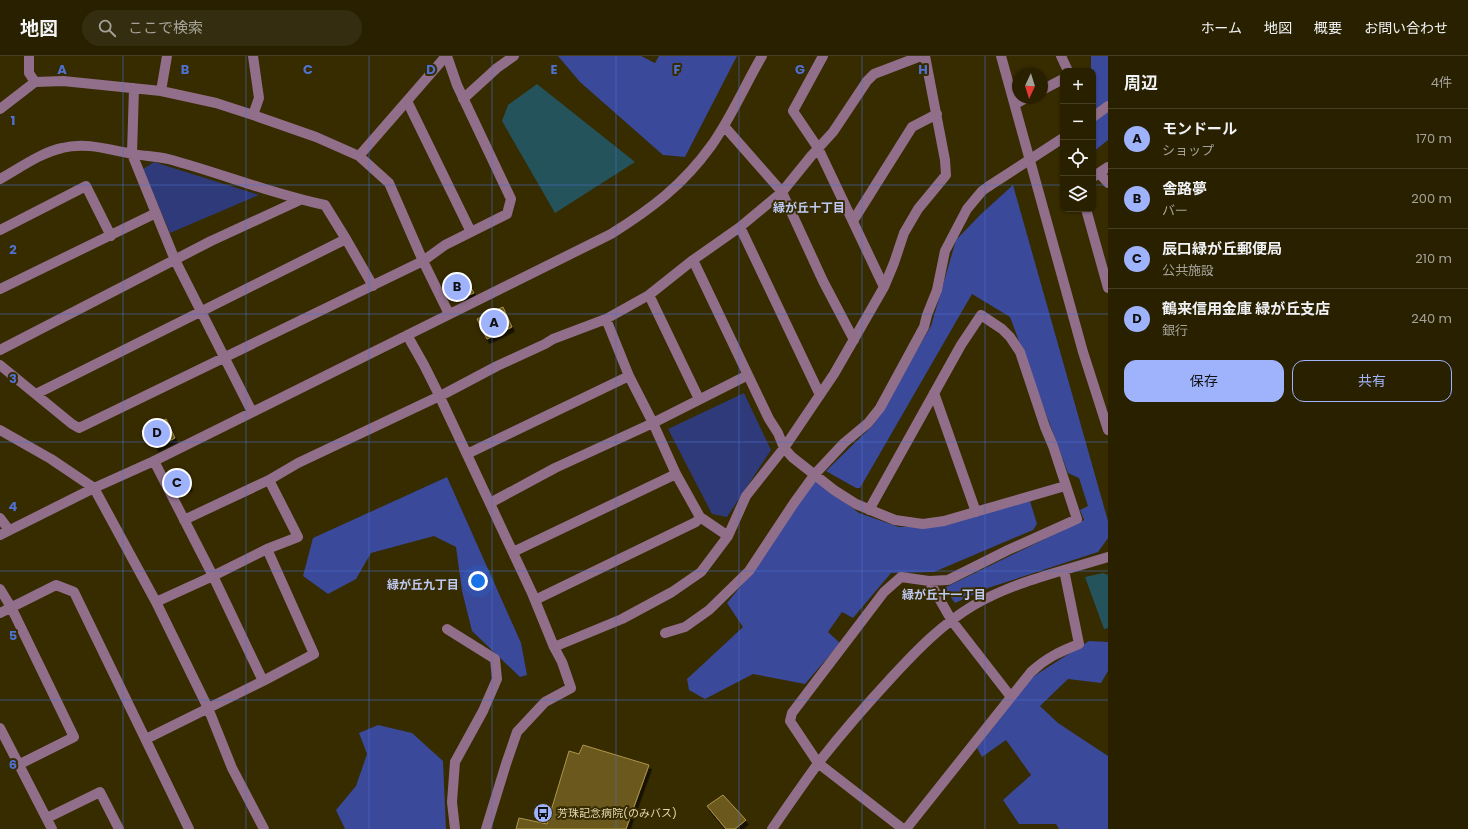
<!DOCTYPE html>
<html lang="ja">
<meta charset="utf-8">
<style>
:root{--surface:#292000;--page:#352d0f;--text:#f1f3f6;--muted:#a5a399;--line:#453e22;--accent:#9fb3fd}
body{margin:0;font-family:Poppins,"Noto Sans JP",sans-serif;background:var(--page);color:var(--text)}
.controls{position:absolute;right:12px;top:12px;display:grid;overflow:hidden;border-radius:8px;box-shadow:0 1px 3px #0004}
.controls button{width:36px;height:36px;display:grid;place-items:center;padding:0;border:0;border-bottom:1px solid var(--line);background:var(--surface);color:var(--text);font:20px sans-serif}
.compass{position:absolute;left:1012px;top:12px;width:36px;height:36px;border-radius:50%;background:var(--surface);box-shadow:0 1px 3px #0004;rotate:184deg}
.you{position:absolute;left:478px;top:525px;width:14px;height:14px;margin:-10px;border:3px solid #fff;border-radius:50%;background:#1a73e8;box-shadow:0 0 0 6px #1a73e833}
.badge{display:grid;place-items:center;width:26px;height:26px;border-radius:50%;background:var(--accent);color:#111;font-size:13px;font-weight:700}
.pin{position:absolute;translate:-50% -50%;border:2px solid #fff;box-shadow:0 1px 4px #0006}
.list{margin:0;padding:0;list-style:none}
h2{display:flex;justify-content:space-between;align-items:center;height:52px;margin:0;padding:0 16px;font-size:17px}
h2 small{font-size:13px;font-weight:400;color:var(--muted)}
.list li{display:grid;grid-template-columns:26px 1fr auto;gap:12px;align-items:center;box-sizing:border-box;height:60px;padding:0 16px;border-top:1px solid var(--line)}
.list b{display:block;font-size:15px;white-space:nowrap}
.list p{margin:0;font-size:13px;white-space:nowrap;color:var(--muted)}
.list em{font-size:13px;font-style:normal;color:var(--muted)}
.actions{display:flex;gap:8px;padding:12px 16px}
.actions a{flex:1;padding:9px 0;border:1px solid var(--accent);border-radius:12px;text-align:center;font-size:14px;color:var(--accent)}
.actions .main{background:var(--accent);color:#111}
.icon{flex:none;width:22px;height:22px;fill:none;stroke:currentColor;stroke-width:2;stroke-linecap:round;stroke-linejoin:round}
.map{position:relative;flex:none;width:1108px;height:773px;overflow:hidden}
header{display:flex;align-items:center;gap:24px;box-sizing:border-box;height:56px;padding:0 20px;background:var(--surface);border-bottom:1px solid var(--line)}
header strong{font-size:19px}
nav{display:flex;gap:22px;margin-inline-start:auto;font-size:14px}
.search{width:280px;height:36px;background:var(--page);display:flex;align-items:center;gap:10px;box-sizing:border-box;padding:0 14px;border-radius:22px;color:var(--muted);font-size:15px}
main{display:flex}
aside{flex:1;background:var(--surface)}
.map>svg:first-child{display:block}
.green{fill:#2e3a7a}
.forest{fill:#3a499a}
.water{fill:#24535c}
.building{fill:#6b591d;stroke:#ae9649;filter:url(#shadow)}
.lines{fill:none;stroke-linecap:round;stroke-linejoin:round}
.minor{stroke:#916f8b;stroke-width:10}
.minor-bridge{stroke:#916f8b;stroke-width:10}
.grid{fill:none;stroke:#4f71cf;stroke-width:1;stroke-opacity:0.55}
.labels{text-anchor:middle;stroke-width:4;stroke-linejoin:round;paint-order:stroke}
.poi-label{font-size:11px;fill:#e6dab5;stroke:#372b00;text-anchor:start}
.neighbourhood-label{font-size:12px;font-weight:bold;fill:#becaf4;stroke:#372b00}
.grid-label{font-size:13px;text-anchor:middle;font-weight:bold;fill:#4f71cf;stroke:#372b00;stroke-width:4;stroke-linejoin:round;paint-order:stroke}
</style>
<header>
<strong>地図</strong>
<div class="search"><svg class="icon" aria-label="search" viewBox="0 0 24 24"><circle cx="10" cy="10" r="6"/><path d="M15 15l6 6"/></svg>ここで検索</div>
<nav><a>ホーム</a><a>地図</a><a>概要</a><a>お問い合わせ</a></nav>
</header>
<main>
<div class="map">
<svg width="1108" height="773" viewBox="0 0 1108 773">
<defs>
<filter id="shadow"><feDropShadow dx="2.5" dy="4.5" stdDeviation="0" flood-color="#0009"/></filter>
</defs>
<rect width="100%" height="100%" fill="#372b00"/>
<path class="green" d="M154,106L259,139L170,177L143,113Z
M744,337L771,394L727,461L712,458L668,373Z"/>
<path class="forest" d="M558,0H641L655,7L659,0H737L685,101L663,99L580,26Z
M1091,0H1108V84L1093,96V15H1091Z
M1013,129L1108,465V482L1098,496L988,532L955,547L944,532L1084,464L1080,454L1088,450L1079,422L1068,417L1010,261L972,238L860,432H856L826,415L873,369L931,270L956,184L980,159Z
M447,421L521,587L527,619L520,621L472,575L462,535L456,491L434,480L371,497L356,523L328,538L303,520L313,482Z
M815,424L859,457L899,471H925L1030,445L1037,468L1033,474L934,516L891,517L853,562L842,556L828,576L840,587L805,628L753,618L705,643L689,634L687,623L743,571L727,547L749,520Z
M1089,585L1108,586V615L1101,627L1068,623L1040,650L1058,667L1108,700V773H1059L1056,768H1019L1003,744L1031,719L1006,684L982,701L977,692L1031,622Z
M378,669L412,677L443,705L446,773H345L336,754L356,730L367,698L359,677Z"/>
<path class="water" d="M537,28L635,106L555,157L502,65L508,49Z
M1103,517L1108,519V572L1104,573L1085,521Z"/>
<path class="building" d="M464,219L474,237L463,241L460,234L447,239L443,229Z
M503,251L512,271L487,283L477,263Z
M166,363L175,382L156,391L150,378L144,381L142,375Z
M182,414L190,430L172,440L163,424Z
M583,689L649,709L626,773H516L519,762L547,768L569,695L579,698Z
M723,739L746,764L735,773H726L707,750Z"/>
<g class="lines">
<path class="minor" d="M29,0V17L35,26
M253,0L259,42L253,59
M823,0L793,55L818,92L884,231
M1001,0L1083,296L1108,374
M1061,0L1068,15
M134,32L132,98L175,204L252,356
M1042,34L1063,23
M161,35L167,0
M463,43L497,12L514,0
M407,45L471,176
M1015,48L1026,42
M0,53L35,26L63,25L161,35L216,47L253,59L316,81L359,100L389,127L423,205L449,258
M1093,61L1108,50
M724,70L782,136L823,225L854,284
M359,100L446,0
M1099,117L1108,127
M1093,121L1108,111
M0,123C20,112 40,97 62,92C84,86 107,93 128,97C141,100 155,100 168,103C221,117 271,138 325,149L346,183L373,230
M1086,153L1108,232
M853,165L912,71L937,58
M740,171L820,339
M0,174L86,130L111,180
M693,204L769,363L778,377L784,392L792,401L834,434L856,448L895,464L923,468L944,465L1065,430
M0,233L156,157
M649,239L699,343
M606,263L629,320L653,367L676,418L700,461L728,480
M407,279L424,309L439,339L532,537L554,591L562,606L571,632L545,646L517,676L506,708L486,773
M0,294L211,185L300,144
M0,309L72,368L79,372L423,205L445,189L507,158L511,143L457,29L447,0
M934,337L976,456
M36,338L346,183
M0,374L51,403L94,432L156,546L208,652L232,712L264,773
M467,398L629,320
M154,405L213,520L156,546
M490,447L555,412L653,367L748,319
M869,454L961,289L981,259L1002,273L1010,281L1020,296L1045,371L1053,390L1077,463L1008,494L948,524L929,525L901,521L884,536L792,657L790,665L818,707L903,773
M0,462L9,474
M184,464L269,424L298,407L446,337L497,310L545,288L553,283L606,263L649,239L693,204L740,171L782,136L812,99L833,76L867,25L874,18L921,0
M0,479L94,432L154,405L611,178C651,153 683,129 711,90C730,64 745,29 762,0
M513,496L676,418
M929,525L952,565L1011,641
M0,533L11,551L74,681L18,709
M535,544L696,466L700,461
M0,557L56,529L74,536L189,773
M447,573L495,603L497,623L483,655L455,706L452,746L455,773
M665,577L685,571L709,554L749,515L794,447L815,418L844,387L868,367L880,352L924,271L927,259L937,234L945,195L967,153L982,135L989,130
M554,591L622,563L672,536L701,516L728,480L746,440L784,392L834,318L884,231L894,207L904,177L918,153L946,119L945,104L925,0
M263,625L213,520L267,493L298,481L269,424
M0,672L52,773
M146,683L263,625L314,598L267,493
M47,762L100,736L119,773
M772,773C787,751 803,728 819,706C842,677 867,648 892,621C917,594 942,568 974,549C1016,525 1063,515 1108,501
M906,773L1031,616C1046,602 1059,596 1079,588L1064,514"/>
<path class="minor-bridge" d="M989,130L1063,82"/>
</g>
<path class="grid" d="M123,0V773M246,0V773M369,0V773M492,0V773M616,0V773M739,0V773M862,0V773M985,0V773M0,129H1063M1093,129H1108M0,258H1108M0,386H1108M0,515H1108M0,644H1108"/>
<defs>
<symbol id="bus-disc" viewBox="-11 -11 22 22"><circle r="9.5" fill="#9fb3fd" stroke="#372b00"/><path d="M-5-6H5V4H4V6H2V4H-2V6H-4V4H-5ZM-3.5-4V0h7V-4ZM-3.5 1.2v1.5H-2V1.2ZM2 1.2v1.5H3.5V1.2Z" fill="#111"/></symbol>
</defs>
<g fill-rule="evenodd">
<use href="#bus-disc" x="532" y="746" width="22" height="22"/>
</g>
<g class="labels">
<g class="poi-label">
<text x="557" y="761">芳珠記念病院(のみバス)</text>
</g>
<g class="neighbourhood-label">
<text x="809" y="156">緑が丘十丁目</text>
<text x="423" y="533">緑が丘九丁目</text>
<text x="944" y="543">緑が丘十一丁目</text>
</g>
</g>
<g class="grid-label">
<text x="62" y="18">A</text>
<text x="185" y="18">B</text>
<text x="308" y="18">C</text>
<text x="431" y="18">D</text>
<text x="554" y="18">E</text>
<text x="677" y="18">F</text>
<text x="800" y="18">G</text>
<text x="923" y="18">H</text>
<text x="13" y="69">1</text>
<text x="13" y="198">2</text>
<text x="13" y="327">3</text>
<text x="13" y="455">4</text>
<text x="13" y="584">5</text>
<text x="13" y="713">6</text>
</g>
</svg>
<div class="controls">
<button>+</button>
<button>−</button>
<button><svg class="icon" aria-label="locate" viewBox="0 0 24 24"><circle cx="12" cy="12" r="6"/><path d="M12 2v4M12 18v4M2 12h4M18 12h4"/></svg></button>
<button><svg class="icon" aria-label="layers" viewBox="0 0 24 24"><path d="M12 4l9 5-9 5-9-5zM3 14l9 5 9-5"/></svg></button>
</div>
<svg class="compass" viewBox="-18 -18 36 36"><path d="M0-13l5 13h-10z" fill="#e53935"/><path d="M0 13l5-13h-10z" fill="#a5a399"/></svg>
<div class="you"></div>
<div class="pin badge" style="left:494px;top:267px">A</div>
<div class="pin badge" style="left:457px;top:231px">B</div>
<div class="pin badge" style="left:177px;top:427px">C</div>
<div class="pin badge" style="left:157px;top:377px">D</div>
</div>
<aside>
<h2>周辺<small>4件</small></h2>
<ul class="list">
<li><span class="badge">A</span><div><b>モンドール</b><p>ショップ</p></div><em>170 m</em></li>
<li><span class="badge">B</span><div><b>舎路夢</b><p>バー</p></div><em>200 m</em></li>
<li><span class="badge">C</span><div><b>辰口緑が丘郵便局</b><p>公共施設</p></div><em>210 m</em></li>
<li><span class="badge">D</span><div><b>鶴来信用金庫 緑が丘支店</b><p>銀行</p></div><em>240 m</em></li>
</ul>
<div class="actions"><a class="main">保存</a><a>共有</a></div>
</aside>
</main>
